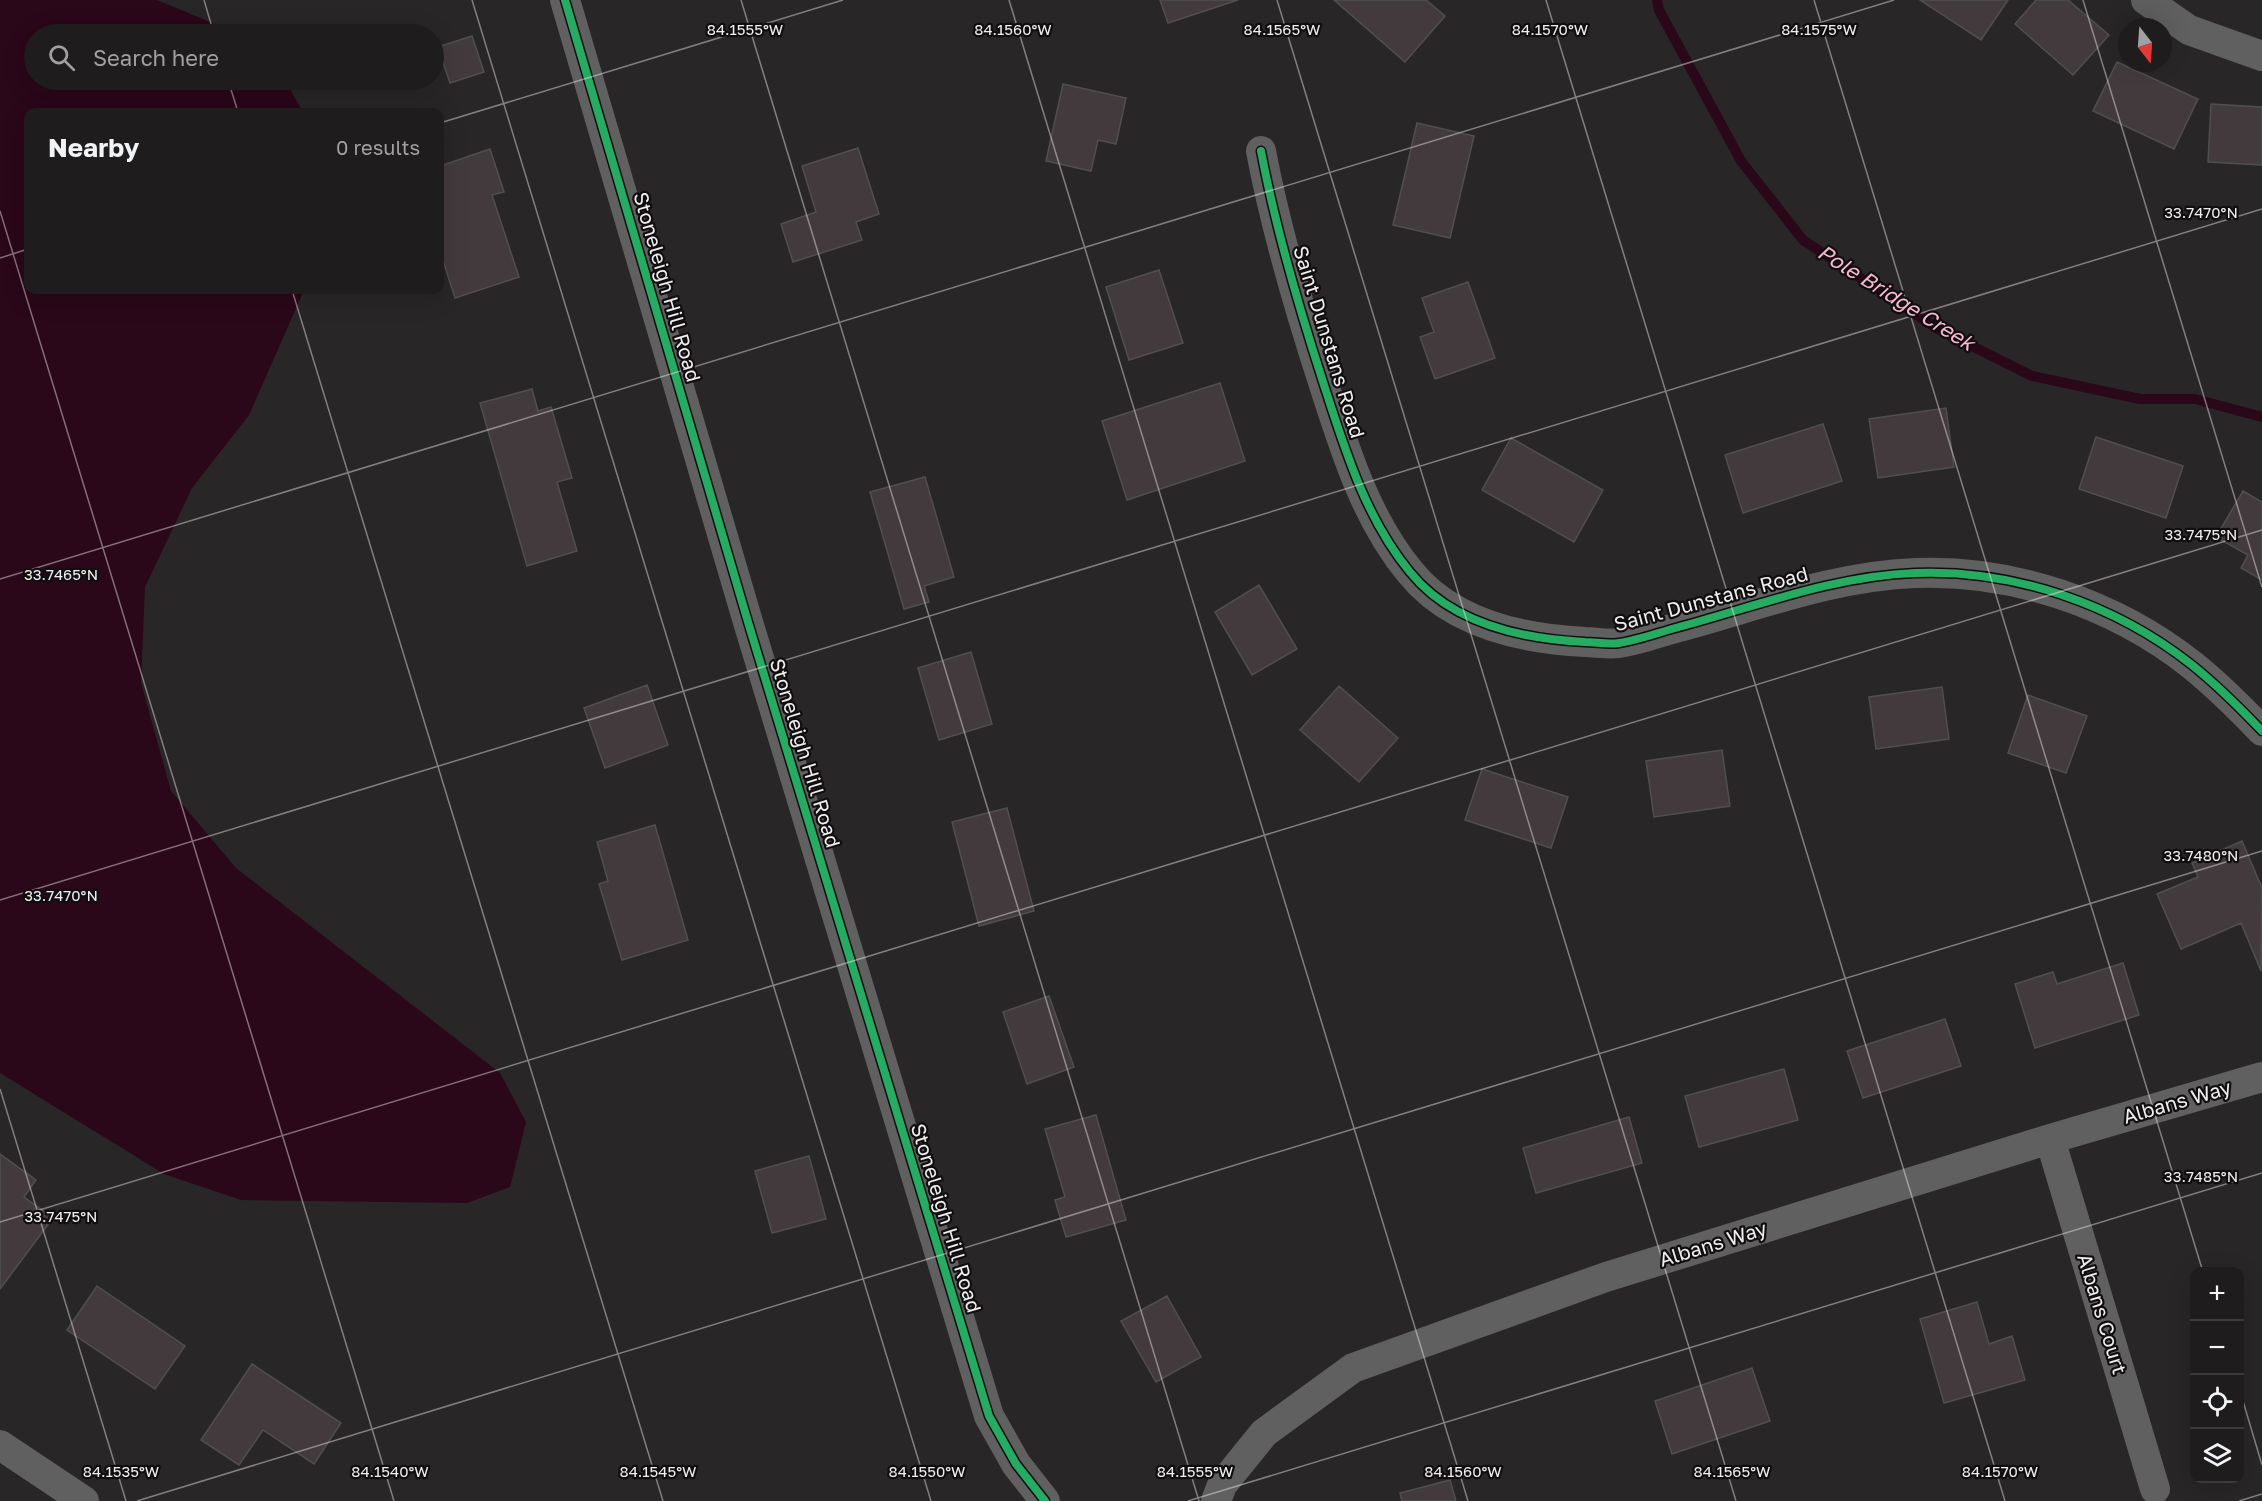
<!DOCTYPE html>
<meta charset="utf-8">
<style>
:root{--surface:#1e1c1d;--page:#262526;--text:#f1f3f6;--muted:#a1a1a4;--line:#3c3a3b}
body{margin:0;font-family:"Golos Text",sans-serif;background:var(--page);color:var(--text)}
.controls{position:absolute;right:18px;bottom:18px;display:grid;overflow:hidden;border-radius:12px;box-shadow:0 6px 24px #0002}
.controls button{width:54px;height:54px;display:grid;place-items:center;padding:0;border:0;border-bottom:2px solid var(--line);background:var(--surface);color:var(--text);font:30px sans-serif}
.compass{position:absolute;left:2118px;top:18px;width:54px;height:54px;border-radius:50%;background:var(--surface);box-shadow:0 6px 24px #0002;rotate:163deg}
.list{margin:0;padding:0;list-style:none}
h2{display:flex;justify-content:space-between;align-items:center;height:78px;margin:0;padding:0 24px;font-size:26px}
h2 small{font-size:20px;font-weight:400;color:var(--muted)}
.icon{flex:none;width:33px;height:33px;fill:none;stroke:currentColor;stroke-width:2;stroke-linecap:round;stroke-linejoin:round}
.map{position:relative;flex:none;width:2262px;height:1501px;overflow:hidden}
.search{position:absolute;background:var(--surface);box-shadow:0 6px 24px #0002;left:24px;top:24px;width:420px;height:66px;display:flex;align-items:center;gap:15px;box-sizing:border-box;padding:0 21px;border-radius:33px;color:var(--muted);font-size:22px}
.panel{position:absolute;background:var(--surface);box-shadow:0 6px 24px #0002;left:24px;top:108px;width:420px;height:186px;border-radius:12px}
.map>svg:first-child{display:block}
.water{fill:#2a0719}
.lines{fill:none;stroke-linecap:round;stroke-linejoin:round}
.stream{stroke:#2a0719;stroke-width:10}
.building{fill:#433a3e;stroke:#504f4f;stroke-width:1.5}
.minor{stroke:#606060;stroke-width:30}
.cycleway-casing{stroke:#110e0f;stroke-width:11}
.cycleway{stroke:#26ab63;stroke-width:8}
.ticks{fill:none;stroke:#f1eeef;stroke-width:1.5;stroke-opacity:0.45}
.labels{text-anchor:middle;stroke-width:4.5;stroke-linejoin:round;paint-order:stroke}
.street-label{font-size:20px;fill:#f1eeef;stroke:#110e0f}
.water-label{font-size:21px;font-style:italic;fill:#f7b9d2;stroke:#110e0f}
.ticks-label{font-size:15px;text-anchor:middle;fill:#f1eeef;stroke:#110e0f;stroke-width:4.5;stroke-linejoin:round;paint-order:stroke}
</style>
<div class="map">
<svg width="2262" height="1501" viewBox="0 0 2262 1501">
<rect width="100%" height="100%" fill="#282627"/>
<path class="water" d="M0,0H157L220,26L231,34H34V80H285L303,112H28V290H304L249,415L192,488L145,587L141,683L171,791L236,868L500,1073L526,1122L510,1187L467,1203L241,1200L164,1174L0,1073Z"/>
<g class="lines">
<path class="stream" d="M1657,0L1659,10L1741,161L1803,240L1938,329L2032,376L2140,399H2195L2262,417"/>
</g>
<path class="building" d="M1160,0H1238L1168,23Z
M1334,0H1426L1445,16L1405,62Z
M1920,0H2008L1981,40Z
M2036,0H2068L2109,35L2073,75L2015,24Z
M472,36L484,72L450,83L438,47Z
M2117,62L2198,99L2174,149L2093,111Z
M1063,84L1126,98L1116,144L1098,140L1091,171L1046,161Z
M2211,104L2262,107V165L2208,162Z
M1417,123L1474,136L1450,238L1393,225Z
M858,148L879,214L856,222L862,240L793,262L781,224L816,212L802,166Z
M490,149L504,192L492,195L519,277L455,298L440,251V166Z
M1159,270L1183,343L1129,360L1106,287Z
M1468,282L1495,358L1435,379L1420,337L1434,332L1422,298Z
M1220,383L1245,461L1127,500L1102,421Z
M532,389L538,411L551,407L572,478L557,482L577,551L527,566L480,403Z
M1946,408L1954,467L1878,478L1869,419Z
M1823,424L1842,481L1743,513L1725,455Z
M2096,437L2183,466L2166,518L2079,489Z
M1511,438L1603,490L1574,542L1482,490Z
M925,477L954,577L924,586L929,602L904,609L870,492Z
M2243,491L2262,502V580L2241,568L2248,555L2216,537Z
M1259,585L1297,649L1252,675L1215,612Z
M971,652L992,724L939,740L918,668Z
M647,685L668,745L605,768L584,708Z
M1339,686L1398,738L1359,782L1300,730Z
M1942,687L1949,739L1876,749L1869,697Z
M2028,695L2087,716L2066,773L2008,753Z
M1722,750L1730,806L1654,817L1646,761Z
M1482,769L1568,797L1551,848L1465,820Z
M1007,808L1034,911L979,926L952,822Z
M655,825L688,940L622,960L599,884L608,881L597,842Z
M2242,841L2262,888L2261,971L2241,923L2181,949L2157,894L2198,877L2192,863Z
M2123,963L2139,1015L2035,1048L2015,984L2053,972L2057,984Z
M1049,996L1074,1067L1027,1084L1003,1012Z
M1945,1019L1961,1066L1863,1098L1847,1051Z
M1784,1069L1798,1120L1699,1147L1685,1096Z
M1096,1115L1126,1220L1066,1237L1055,1200L1065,1197L1045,1129Z
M1629,1117L1642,1163L1536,1193L1523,1148Z
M0,1154L36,1180L24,1197L53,1218L0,1289Z
M809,1156L826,1219L772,1233L755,1171Z
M97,1286L185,1346L155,1389L67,1330Z
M1167,1296L1201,1357L1156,1382L1121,1321Z
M1977,1302L1989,1344L2012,1336L2025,1380L1944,1403L1920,1319Z
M252,1364L341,1423L314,1464L263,1430L239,1465L201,1440Z
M1752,1368L1770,1421L1672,1454L1655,1401Z
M1450,1480L1456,1501H1402L1400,1493Z"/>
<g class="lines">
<path class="minor" d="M565,0L748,622L989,1416L1016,1464L1045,1501
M2146,0L2189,30L2262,56
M1261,151C1276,231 1299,308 1324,385C1345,450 1366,519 1410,572C1451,623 1522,639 1585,642C1596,642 1608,645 1619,643C1639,640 1660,632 1679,627C1757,606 1834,576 1915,573C2013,569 2115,604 2192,665C2217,685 2240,708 2262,731
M2050,1139L2155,1489
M0,1445L84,1501
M1216,1501L1222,1485L1264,1433L1353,1368L1606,1277L2050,1139L2262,1077"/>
<defs>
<path id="cycleway" d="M565,0L748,622L989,1416L1016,1464L1045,1501
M1261,151C1276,231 1299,308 1324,385C1345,450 1366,519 1410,572C1451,623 1522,639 1585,642C1596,642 1608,645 1619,643C1639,640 1660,632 1679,627C1757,606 1834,576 1915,573C2013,569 2115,604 2192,665C2217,685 2240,708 2262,731"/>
</defs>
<use href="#cycleway" class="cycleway-casing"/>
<use href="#cycleway" class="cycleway"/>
</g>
<path class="ticks" d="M204,0L214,34M472,0L931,1501M741,0L1199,1501M1009,0L1468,1501M1277,0L1736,1501M1546,0L2005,1501M1814,0L2203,1272M2083,0L2262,587M228,80L238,112M440,123L843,0M0,211L394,1501M0,258L28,249M292,290L663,1501M0,579L1894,0M0,900L2262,209M0,1089L126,1501M0,1222L2262,530M2240,1391L2262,1465M137,1501L2262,851M1188,1501L2262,1173M2239,1501L2262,1494"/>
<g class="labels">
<g class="street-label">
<text transform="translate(667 287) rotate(74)" y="7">Stoneleigh Hill Road</text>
<text transform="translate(1329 342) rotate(73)" y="7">Saint Dunstans Road</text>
<text transform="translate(1711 599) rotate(-15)" y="7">Saint Dunstans Road</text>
<text transform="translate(805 753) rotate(73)" y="7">Stoneleigh Hill Road</text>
<text transform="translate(2177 1102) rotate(-16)" y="7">Albans Way</text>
<text transform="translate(946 1218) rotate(73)" y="7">Stoneleigh Hill Road</text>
<text transform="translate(1713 1244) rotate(-17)" y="7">Albans Way</text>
<text transform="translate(2102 1314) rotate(73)" y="7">Albans Court</text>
</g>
<g class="water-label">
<text transform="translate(1896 298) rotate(32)" y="7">Pole Bridge Creek</text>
</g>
</g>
<g class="ticks-label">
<text x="745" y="35">84.1555°W</text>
<text x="1013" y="35">84.1560°W</text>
<text x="1282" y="35">84.1565°W</text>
<text x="1550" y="35">84.1570°W</text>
<text x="1819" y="35">84.1575°W</text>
<text x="2201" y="218">33.7470°N</text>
<text x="2201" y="540">33.7475°N</text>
<text x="61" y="580">33.7465°N</text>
<text x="2201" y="861">33.7480°N</text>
<text x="61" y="901">33.7470°N</text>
<text x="2201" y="1182">33.7485°N</text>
<text x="61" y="1222">33.7475°N</text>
<text x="121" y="1477">84.1535°W</text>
<text x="390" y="1477">84.1540°W</text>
<text x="658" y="1477">84.1545°W</text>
<text x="927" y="1477">84.1550°W</text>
<text x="1195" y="1477">84.1555°W</text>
<text x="1463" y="1477">84.1560°W</text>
<text x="1732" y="1477">84.1565°W</text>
<text x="2000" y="1477">84.1570°W</text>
</g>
</svg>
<div class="controls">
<button>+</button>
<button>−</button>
<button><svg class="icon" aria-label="locate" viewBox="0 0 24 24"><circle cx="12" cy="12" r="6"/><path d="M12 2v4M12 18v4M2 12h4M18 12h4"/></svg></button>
<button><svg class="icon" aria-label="layers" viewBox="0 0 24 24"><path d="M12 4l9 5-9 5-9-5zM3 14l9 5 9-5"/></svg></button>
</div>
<svg class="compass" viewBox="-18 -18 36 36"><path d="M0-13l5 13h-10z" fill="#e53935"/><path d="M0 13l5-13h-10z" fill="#a1a1a4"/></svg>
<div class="search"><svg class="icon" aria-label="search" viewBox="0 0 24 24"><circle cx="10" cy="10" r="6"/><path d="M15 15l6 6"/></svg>Search here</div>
<section class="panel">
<h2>Nearby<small>0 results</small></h2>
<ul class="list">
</ul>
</section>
</div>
